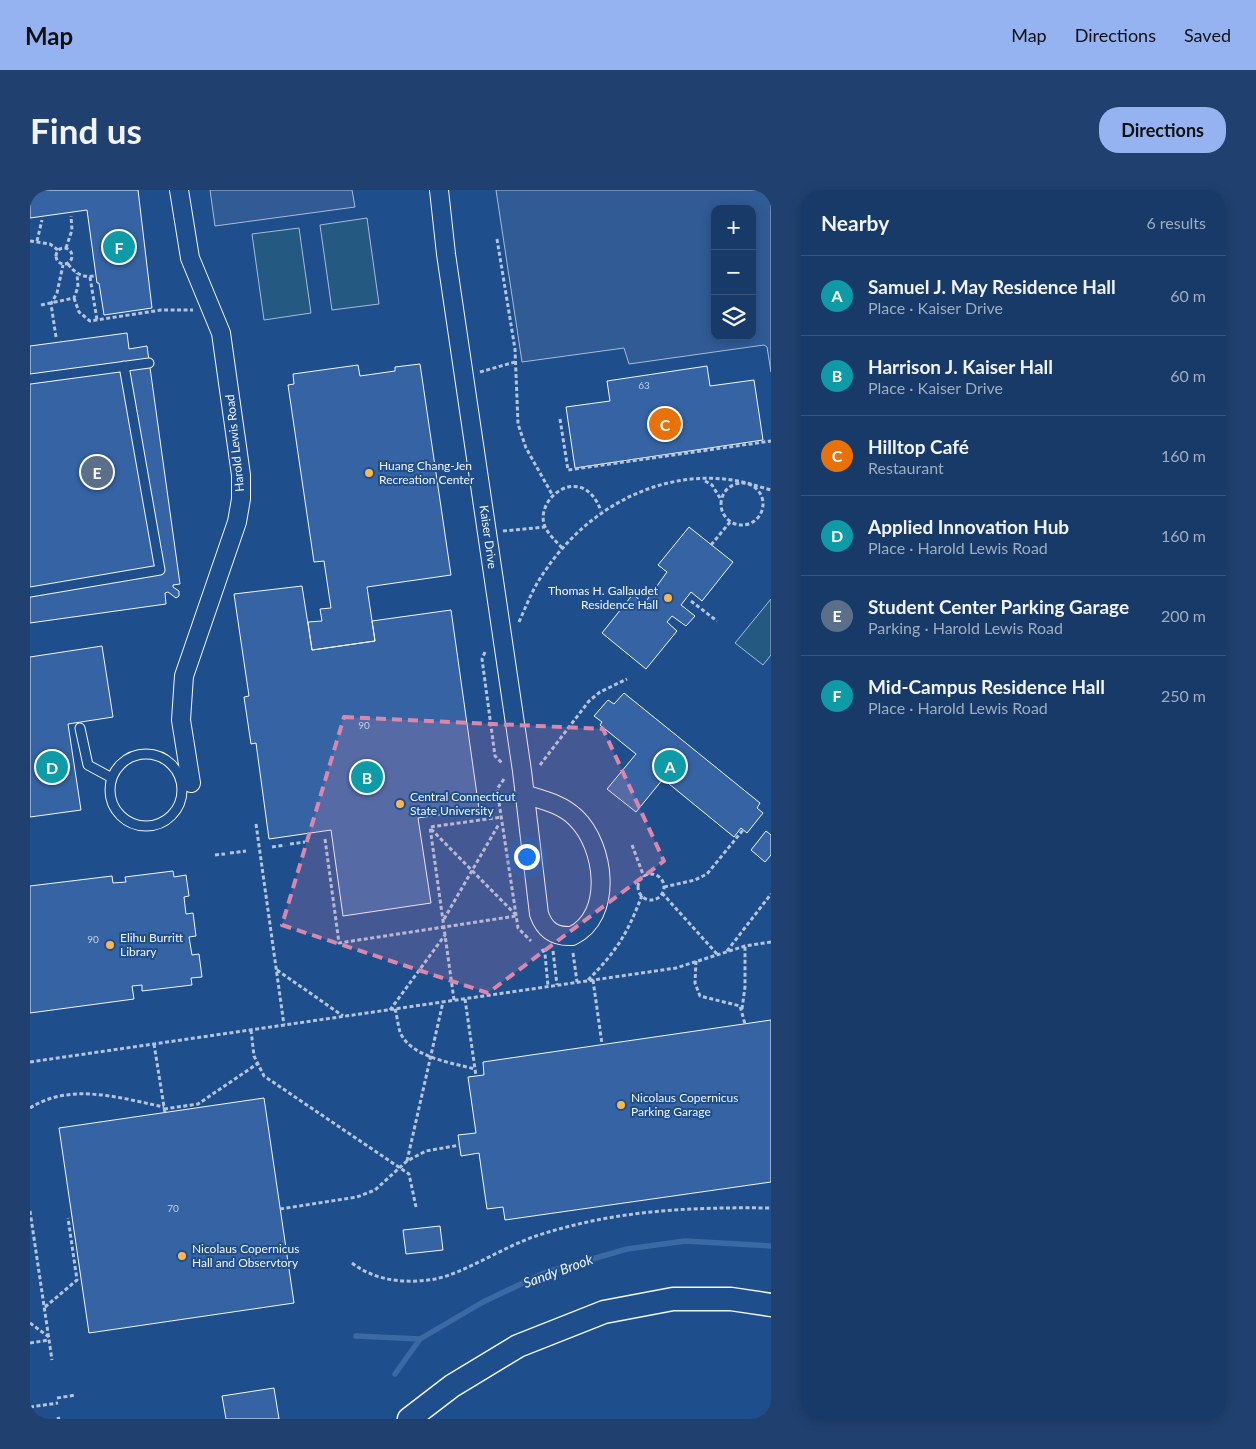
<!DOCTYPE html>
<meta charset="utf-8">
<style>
:root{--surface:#173a69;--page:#20416f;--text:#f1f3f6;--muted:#9eadc0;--line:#36547d;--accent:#95b2f1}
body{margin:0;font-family:Lato,sans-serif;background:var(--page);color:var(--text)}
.controls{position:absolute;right:15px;top:15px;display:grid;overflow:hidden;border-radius:10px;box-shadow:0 2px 12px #0003}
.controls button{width:45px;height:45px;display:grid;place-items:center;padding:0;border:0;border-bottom:1px solid var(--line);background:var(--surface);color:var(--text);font:25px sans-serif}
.you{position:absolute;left:496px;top:666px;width:18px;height:18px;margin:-12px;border:4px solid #fff;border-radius:50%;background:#1a73e8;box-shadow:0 0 0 8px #1a73e833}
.badge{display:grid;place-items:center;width:32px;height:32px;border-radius:50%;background:var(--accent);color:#fff;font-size:16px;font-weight:700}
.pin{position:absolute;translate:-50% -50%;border:2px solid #fff;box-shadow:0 1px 5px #0006}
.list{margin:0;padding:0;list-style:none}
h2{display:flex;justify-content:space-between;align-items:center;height:65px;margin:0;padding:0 20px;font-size:21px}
h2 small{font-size:16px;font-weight:400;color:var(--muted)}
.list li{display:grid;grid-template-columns:32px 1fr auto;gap:15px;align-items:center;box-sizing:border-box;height:80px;padding:0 20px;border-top:1px solid var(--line)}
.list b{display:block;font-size:19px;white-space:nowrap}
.list p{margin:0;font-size:16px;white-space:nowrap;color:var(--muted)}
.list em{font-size:16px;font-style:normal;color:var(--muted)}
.icon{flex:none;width:28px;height:28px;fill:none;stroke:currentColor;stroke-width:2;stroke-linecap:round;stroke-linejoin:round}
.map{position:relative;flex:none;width:741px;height:1229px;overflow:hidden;border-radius:20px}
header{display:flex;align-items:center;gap:30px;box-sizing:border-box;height:70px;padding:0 25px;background:var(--accent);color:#111}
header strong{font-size:24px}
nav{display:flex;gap:28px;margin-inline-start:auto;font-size:18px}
.intro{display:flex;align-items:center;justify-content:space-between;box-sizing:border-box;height:120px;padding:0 30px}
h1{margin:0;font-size:35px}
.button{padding:12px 22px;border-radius:20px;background:var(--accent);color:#111;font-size:18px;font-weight:700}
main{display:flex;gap:30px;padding:0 30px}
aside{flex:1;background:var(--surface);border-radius:20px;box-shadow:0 2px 12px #0003}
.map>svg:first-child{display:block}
.pitch{fill:#245a82;stroke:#a8bbd7}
.parking{fill:#305b95;stroke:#a8bbd7;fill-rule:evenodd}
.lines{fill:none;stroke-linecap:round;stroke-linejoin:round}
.stream{stroke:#3b69a3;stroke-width:5.5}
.building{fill:#3563a3;stroke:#f2f6ff}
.service-casing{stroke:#f2f6ff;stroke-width:11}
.minor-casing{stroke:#f2f6ff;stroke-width:20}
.tertiary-casing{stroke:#f2f6ff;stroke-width:25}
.path{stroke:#b3c4dc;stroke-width:3;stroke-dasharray:4 2.5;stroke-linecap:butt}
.service{stroke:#1f4e8c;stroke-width:9}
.minor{stroke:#1f4e8c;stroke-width:18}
.tertiary{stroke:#1f4e8c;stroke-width:22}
.marked{fill:#da87ad;fill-opacity:0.2;stroke:#da87ad;stroke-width:4;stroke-dasharray:10 6;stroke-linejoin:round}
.poi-dot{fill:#ffb74d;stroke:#1f4e8c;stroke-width:2}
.labels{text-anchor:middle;stroke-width:4;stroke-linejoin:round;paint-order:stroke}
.number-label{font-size:10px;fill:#c3d1e8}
.street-label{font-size:12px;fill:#f2f6ff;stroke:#1f4e8c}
.poi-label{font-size:12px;fill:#f2f6ff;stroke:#1f4e8c;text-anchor:start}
.water-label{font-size:14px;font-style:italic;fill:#f2f6ff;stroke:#1f4e8c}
</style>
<header>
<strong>Map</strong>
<nav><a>Map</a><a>Directions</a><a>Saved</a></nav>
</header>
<div class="intro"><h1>Find us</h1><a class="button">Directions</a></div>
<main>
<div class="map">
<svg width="741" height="1229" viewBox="0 0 741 1229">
<rect width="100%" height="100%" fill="#1f4e8c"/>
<path class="pitch" d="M337,28L349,114L302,120L290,35Z
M269,38L281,123L234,130L222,44Z
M741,409V465L733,475L705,453Z"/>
<path class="parking" d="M180,0H322L325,17L185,36Z
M466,0H741V182L737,157L734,155L599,174L594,158L492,172ZM685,19H722V146H685Z"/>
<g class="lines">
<path class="stream" d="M326,1146L390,1149L453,1112L514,1083L597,1059L655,1051L741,1056
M365,1184L390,1149"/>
</g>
<path class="building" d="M0,0H108L122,118L74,125L69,93H67L57,20L0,28Z
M97,143L99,159L117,156L150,394L143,395V397L149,401V406L146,408L138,402L135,403L136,414L0,433V156Z
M390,174L421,385L337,397L345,451L282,460L278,432L292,431L290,419L301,418L294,371L284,372L258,195L264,194L263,184L328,175L330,186L365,181V177Z
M677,176L680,196L724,190L733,250L545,278L536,217L580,211L577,191Z
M659,337L703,372L672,411L661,402L651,415L665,426L656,436L642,426L637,432L647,441L616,479L572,443L603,404L614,414L637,382L628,375Z
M272,396L282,460L345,451L342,431L421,420L449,619L388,628L401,713L313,726L301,640L239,649L226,553L221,554L214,507L219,506L204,404Z
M72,456L83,527L38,534L51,620L0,627V467Z
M594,503L730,613L727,618L733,623L717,643L711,638L704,647L633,589L606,622L577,599L606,564L570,535L572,532L564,526L578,510L584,514Z
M736,641L741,645V665L735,672L721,660Z
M143,681L144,687L156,685L159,706L154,707L156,724L163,723L166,746L159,747L162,765L169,764L172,787L161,788L162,795L112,801V795L102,796L104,809L0,823V696L82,686L83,693L96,692L95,687Z
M741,830V992L475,1030L473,1017L457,1019L449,963L431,966L428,945L446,943L438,887L454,885L453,872Z
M234,908L264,1113L59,1143L29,938Z
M410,1036L413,1060L376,1064L373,1040Z
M244,1198L249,1229H196L192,1206Z"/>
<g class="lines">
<defs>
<path id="service" d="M0,189L119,173
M0,402L130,380L94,176
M50,538L58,575L82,588
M80 600a36 36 0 1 1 72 0a36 36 0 1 1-72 0Z"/>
<path id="minor" d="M149,0L160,68L191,143L211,285V309L207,332L154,486L151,530L161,593
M409,0L416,64L492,581L509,724C515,741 525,747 542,746C584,726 575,656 546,628C532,614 513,610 494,604"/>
<path id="tertiary" d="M379,1229L422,1196L488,1156L574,1122L643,1109H701L741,1115"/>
</defs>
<use href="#service" class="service-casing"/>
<use href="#minor" class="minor-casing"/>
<use href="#tertiary" class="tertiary-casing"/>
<path class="path" d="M467,49L485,159L488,234L496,258L523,306
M0,51L20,54L28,60
M7,51L12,30
M26 66a8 8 0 1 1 16 0a8 8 0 1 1-16 0Z
M36,58L42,40L41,26
M38,74C45,83 52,88 64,86
M60,87L67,130
M44,108L49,122L60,131L131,120H163
M11,115L44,108L48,97L47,83
M26,147L21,114L27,103L33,75
M450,182L485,172
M530,229L538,280L741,251
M675,291L682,295L690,308
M691 314a21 21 0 1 1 42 0a21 21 0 1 1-42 0Z
M473,341L515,337
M681,355L700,332
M532,358C526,351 519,345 515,337C503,308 553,271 571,321
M661,411L687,431
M489,432C497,414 504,396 515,381C557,318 632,277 708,291C719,293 730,297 741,300
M455,462L452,469L465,566L472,573
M510,575L559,511L570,502L597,489
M474,589L467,599L488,738L501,751
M226,634L254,835
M401,639L486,725
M295,649L309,753L486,726
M260,654L275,652
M602,655L614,687
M242,657L255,655
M200,663L216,661
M185,665L195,664
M608 697a13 13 0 1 1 26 0a13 13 0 1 1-26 0Z
M634,697L665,690L677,684L713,640
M632,703L687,764
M414,729L469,634
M512,759L515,764L518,796
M523,761L527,795
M697,761L741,704
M543,763L547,792
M666,771L665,793L670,806L710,816L715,834
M247,780L313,826
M558,790C586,762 598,743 612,705
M563,790L572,854
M435,809L446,886
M424,810L400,637L472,627
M365,819C367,826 368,835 370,842C380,867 422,873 445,879
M712,819L715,797V756
M360,820L415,745
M221,840L224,866L234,886L379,984L386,1017
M124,854L135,923
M0,872L646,778L715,756L741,752
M0,918C41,892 90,908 134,917
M134,919L168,914L227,874
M377,971L413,812
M250,1019L327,1007L345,1000L377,971L396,961L430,955
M0,1021L22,1170
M322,1073C345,1091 376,1094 405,1089C435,1083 473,1057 506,1046C585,1020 659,1017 741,1018
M15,1117L47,1090L38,1028
M0,1133L19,1147
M0,1153L19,1150
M27,1208L46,1205
M0,1217L28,1213
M27,1229L30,1228"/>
<use href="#service" class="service"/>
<use href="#minor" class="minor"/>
<use href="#tertiary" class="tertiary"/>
</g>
<path class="marked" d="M314,527L573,539L634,671L458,803L252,735Z"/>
<g class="poi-dot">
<circle cx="339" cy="283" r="5"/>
<circle cx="638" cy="408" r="5"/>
<circle cx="370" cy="614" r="5"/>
<circle cx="80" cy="755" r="5"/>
<circle cx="591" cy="915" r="5"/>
<circle cx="152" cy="1066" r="5"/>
</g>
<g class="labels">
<g class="number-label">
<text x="614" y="199">63</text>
<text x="334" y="539">90</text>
<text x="63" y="753">90</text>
<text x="143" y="1022">70</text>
</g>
<g class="street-label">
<text transform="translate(205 253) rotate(-96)" y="4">Harold Lewis Road</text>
<text transform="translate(458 347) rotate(82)" y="4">Kaiser Drive</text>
</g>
<g class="poi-label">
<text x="349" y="280">Huang Chang-Jen<tspan x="349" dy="14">Recreation Center</tspan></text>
<text x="628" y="405" text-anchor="end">Thomas H. Gallaudet<tspan x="628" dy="14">Residence Hall</tspan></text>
<text x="380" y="611">Central Connecticut<tspan x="380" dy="14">State University</tspan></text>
<text x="90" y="752">Elihu Burritt<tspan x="90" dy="14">Library</tspan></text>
<text x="601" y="912">Nicolaus Copernicus<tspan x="601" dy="14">Parking Garage</tspan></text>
<text x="162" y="1063">Nicolaus Copernicus<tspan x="162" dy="14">Hall and Observtory</tspan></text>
</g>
<g class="water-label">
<text transform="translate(528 1081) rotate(-20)" y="5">Sandy Brook</text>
</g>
</g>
</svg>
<div class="controls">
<button>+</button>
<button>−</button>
<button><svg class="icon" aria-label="layers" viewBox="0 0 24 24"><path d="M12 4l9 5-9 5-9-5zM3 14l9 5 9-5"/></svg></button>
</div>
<div class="you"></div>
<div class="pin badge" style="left:640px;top:576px;background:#0f9aa8">A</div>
<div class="pin badge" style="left:337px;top:587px;background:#0f9aa8">B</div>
<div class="pin badge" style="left:635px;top:234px;background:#e8710a">C</div>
<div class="pin badge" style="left:22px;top:577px;background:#0f9aa8">D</div>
<div class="pin badge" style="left:67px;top:282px;background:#5c6f8a">E</div>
<div class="pin badge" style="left:89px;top:57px;background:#0f9aa8">F</div>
</div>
<aside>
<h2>Nearby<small>6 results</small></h2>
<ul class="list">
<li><span class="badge" style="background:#0f9aa8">A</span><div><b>Samuel J. May Residence Hall</b><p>Place · Kaiser Drive</p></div><em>60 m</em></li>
<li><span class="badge" style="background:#0f9aa8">B</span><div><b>Harrison J. Kaiser Hall</b><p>Place · Kaiser Drive</p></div><em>60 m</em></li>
<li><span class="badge" style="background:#e8710a">C</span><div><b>Hilltop Café</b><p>Restaurant</p></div><em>160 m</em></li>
<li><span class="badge" style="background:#0f9aa8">D</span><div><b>Applied Innovation Hub</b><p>Place · Harold Lewis Road</p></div><em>160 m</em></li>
<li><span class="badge" style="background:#5c6f8a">E</span><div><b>Student Center Parking Garage</b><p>Parking · Harold Lewis Road</p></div><em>200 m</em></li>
<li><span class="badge" style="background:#0f9aa8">F</span><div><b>Mid-Campus Residence Hall</b><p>Place · Harold Lewis Road</p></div><em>250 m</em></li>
</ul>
</aside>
</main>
